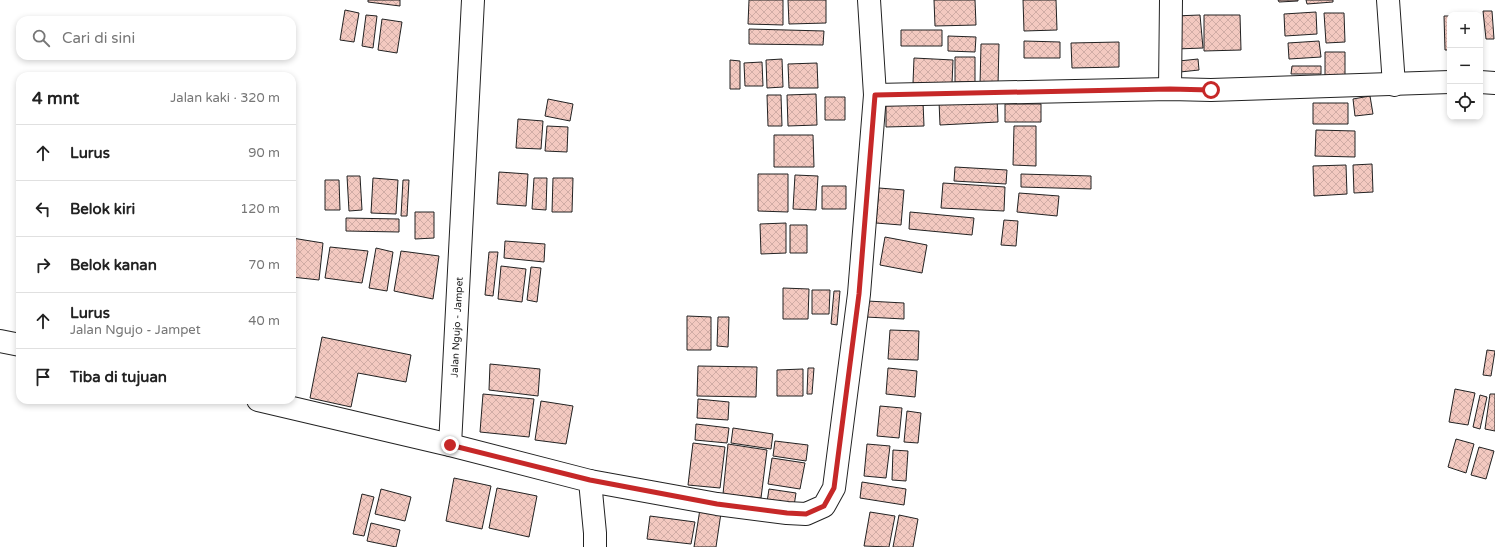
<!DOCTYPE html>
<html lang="id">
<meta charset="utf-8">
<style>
:root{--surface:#fff;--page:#f6f6f6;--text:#222;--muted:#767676;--line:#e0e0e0}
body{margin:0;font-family:"Varela Round",sans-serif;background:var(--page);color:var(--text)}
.controls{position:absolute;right:12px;top:12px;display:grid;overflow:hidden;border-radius:8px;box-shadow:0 2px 6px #0003}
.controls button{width:36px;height:36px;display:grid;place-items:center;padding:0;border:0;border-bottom:1px solid var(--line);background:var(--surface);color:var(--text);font:20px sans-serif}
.stop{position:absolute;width:12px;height:12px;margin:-9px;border:3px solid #c62828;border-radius:50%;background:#fff}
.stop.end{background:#c62828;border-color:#fff;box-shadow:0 1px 4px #0008}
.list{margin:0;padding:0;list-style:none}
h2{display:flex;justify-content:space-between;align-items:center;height:52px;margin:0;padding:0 16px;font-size:17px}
h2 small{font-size:13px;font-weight:400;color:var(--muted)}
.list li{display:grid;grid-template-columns:26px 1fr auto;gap:12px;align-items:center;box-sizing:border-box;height:56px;padding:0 16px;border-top:1px solid var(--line)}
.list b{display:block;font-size:15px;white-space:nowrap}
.list p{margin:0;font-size:13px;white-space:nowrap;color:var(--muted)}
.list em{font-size:13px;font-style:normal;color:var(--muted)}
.icon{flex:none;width:22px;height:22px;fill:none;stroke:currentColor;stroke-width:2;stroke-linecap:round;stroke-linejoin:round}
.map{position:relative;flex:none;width:1495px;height:547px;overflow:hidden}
.search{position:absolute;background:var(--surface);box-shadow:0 2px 6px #0003;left:16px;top:16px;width:280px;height:44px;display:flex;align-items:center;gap:10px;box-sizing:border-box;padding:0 14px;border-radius:12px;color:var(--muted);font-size:15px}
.panel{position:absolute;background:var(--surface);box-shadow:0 2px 6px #0003;left:16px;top:72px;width:280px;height:332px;border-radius:12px}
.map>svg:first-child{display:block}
.building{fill:url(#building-cross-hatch);stroke:#222}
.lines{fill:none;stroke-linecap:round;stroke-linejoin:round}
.minor-casing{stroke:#222;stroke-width:24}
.minor{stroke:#fff;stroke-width:22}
.route{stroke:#c62828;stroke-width:5}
.labels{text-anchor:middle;stroke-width:3;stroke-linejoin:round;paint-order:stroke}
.street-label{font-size:10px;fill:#222;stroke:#fff}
</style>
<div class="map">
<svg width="1495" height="547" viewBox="0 0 1495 547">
<defs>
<pattern id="building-cross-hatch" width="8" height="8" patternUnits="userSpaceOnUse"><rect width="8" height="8" fill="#f3c9c0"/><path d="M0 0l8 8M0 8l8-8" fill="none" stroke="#d0aca5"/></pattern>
</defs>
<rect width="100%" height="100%" fill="#fff"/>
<path class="building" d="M368,0H400V6L368,2Z
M749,0H783V25L748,24Z
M788,0H826V23L789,24Z
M934,0H975L976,25L935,26Z
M1023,0H1056L1057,30L1024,31Z
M1278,0H1298V1L1279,2Z
M1306,0H1333V2L1307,4Z
M345,10L359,13L354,42L340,40Z
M1483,11H1492L1494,39H1486Z
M1316,12L1317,34L1285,36L1284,14Z
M1324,13H1344L1345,42L1326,43Z
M366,15L377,16L373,48L362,46Z
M1200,15L1203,48L1176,49L1174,16Z
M1204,15H1240L1241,50L1204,51Z
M1444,16H1450V50H1445Z
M382,19L402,22L397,53L378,50Z
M749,29L824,31L823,45L749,44Z
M901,30H942V46H901Z
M948,36L976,37L975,52L948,51Z
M1024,41L1060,42V58H1024Z
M1319,41L1321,57L1289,59L1288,43Z
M1119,42V67L1072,68L1071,43Z
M981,44H999L998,85H980Z
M1325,52H1345V77H1325Z
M955,57H975V82H955Z
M914,58L953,60L952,84L913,83Z
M782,59L783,87L767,88L766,60Z
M1198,59L1199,70L1180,72L1179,61Z
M730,60L740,61V89H730Z
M762,62L763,86H745L744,63Z
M817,63L818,88H789L788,64Z
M1292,66H1321V74H1291Z
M816,94L817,125L788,126L787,95Z
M767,95H781L782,126H768Z
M1370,96L1373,114L1355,116L1353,99Z
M825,97H845V120H825Z
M997,98L998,122L940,125L939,101Z
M548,99L573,104L570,121L545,116Z
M886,102H923L924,126L886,127Z
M1313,103H1348V124H1313Z
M1005,104H1041V122H1005Z
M518,119L543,121L541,149L516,148Z
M547,126L568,127L567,152L545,151Z
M1014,126H1036V166L1013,165Z
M1316,130L1355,131V157L1315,156Z
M774,135H813L814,167H774Z
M1372,164L1373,192L1354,193L1353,165Z
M1346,165L1347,194L1314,196L1313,166Z
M955,167L1007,170L1006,184L954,181Z
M499,172L528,174L526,206L497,204Z
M758,174H788V212L758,211Z
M1021,174L1091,176V189L1021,187Z
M795,175L818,176L816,210L793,209Z
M347,176H360L362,210L349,211Z
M373,178L398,180L396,214L371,213Z
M534,178H547L546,210L532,209Z
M553,178H573L572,212H552Z
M325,180H339L340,210H325Z
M403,180H409L407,216H401Z
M943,183L1005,187L1004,211L941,208Z
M822,186H846V209H822Z
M879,188L904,190L901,225L876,223Z
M1019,193L1059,196L1057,216L1017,212Z
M415,212H434V238L415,239Z
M910,212L974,218L972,235L909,229Z
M346,218L399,219V232L346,231Z
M1004,220L1018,221L1016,246L1001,245Z
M786,223V253L761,254L760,224Z
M790,225H807V253H790Z
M885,237L927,245L922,273L880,265Z
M292,238L323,243L319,280L292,277Z
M505,241L545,244L544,262L504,258Z
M330,247L368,251L362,283L325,278Z
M376,248L393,252L387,291L369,288Z
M401,251L439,256L433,299L394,291Z
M489,252H498L493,296L485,295Z
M501,266L526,269L522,302L498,299Z
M531,267L541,268L537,302L527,300Z
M783,288L809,289L808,319H783Z
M812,290H830L829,314H812Z
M834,291H840L837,325L831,324Z
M867,301L904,303V319L866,317Z
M687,316L711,317V350H687Z
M718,317H729L728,347L717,346Z
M890,330L919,331L918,360L888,359Z
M322,337L411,355L406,382L358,373L351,407L310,398Z
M1487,350L1495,351L1491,376L1483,375Z
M490,364L540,369L538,396L489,390Z
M698,366L757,367L756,397L697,396Z
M808,368H814L812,394H807Z
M888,368L917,371L915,397L886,394Z
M803,369V396H777V370Z
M1455,389L1475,393L1468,425L1449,422Z
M483,394L534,399L529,437L480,432Z
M1490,394H1495V431L1485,429Z
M1480,395L1487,397L1480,429L1473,427Z
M698,399L729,402L728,420L697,418Z
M541,401L573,406L566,444L535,440Z
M880,406L902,408L899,438L877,436Z
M907,411L921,413L918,443L904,442Z
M696,424L729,428L727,443L695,440Z
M733,428L773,434L771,449L731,443Z
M1456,439L1474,444L1466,473L1448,467Z
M775,441L808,445L806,461L773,456Z
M693,443L725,447L720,488L688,485Z
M728,444L767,450L761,498L723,494Z
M867,444L890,446L886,478L864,476Z
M1479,447L1494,451L1486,479L1471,475Z
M893,450L908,451L906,481L892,480Z
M772,458L805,463L800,489L768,484Z
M454,478L491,486L482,529L446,521Z
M862,482L906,489L904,505L860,498Z
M497,488L537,496L529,537L489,528Z
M381,489L411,497L405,521L375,514Z
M769,489L796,493L794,506L767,502Z
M362,494L374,497L364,536L353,534Z
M700,509L721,513L716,547H694Z
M870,512L895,516L889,547L864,546Z
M899,515L918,519L913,547H893Z
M650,516L695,522L691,544L647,539Z
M371,523L400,530L396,547L367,541Z"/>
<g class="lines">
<defs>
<g id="minor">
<path d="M1388,0L1394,85"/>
<path d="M1480,82L1495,83"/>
<path d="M1170,89L1171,0"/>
<path d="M875,95L1170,89L1211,90L1450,82"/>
<path d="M0,341L20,345"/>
<path d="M258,400L450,445L590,481L595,533V547"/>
<path id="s1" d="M450,445L473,0"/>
<path d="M590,481L717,504L787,513L806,514L824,506L834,488L859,294L875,95L869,0"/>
</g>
</defs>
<use href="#minor" class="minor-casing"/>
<use href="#minor" class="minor"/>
</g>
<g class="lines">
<path class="route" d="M450,445L590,480L717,504L787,513L806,514L824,506L834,488L859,294L875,95L1170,89L1211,90"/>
</g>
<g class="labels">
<g class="street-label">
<text dy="4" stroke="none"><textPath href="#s1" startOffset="118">Jalan Ngujo - Jampet</textPath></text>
</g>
</g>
</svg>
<div class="controls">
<button>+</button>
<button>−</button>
<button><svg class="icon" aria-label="locate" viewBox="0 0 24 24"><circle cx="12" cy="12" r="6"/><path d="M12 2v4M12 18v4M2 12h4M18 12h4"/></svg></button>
</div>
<div class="stop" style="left:1211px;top:90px"></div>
<div class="stop end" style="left:450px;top:445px"></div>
<div class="search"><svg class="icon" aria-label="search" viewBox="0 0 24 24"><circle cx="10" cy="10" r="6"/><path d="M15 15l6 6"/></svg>Cari di sini</div>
<section class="panel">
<h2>4 mnt<small>Jalan kaki · 320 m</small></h2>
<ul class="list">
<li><svg class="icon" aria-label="ahead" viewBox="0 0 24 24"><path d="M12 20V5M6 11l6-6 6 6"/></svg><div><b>Lurus</b></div><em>90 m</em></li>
<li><svg class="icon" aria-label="left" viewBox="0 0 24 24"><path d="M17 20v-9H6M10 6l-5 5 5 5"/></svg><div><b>Belok kiri</b></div><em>120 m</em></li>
<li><svg class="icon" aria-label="right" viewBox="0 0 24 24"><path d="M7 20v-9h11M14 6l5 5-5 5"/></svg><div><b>Belok kanan</b></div><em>70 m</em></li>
<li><svg class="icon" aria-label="ahead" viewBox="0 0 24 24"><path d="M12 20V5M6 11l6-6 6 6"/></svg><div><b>Lurus</b><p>Jalan Ngujo - Jampet</p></div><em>40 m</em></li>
<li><svg class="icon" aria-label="arrive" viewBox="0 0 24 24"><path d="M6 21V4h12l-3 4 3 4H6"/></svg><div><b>Tiba di tujuan</b></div></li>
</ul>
</section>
</div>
